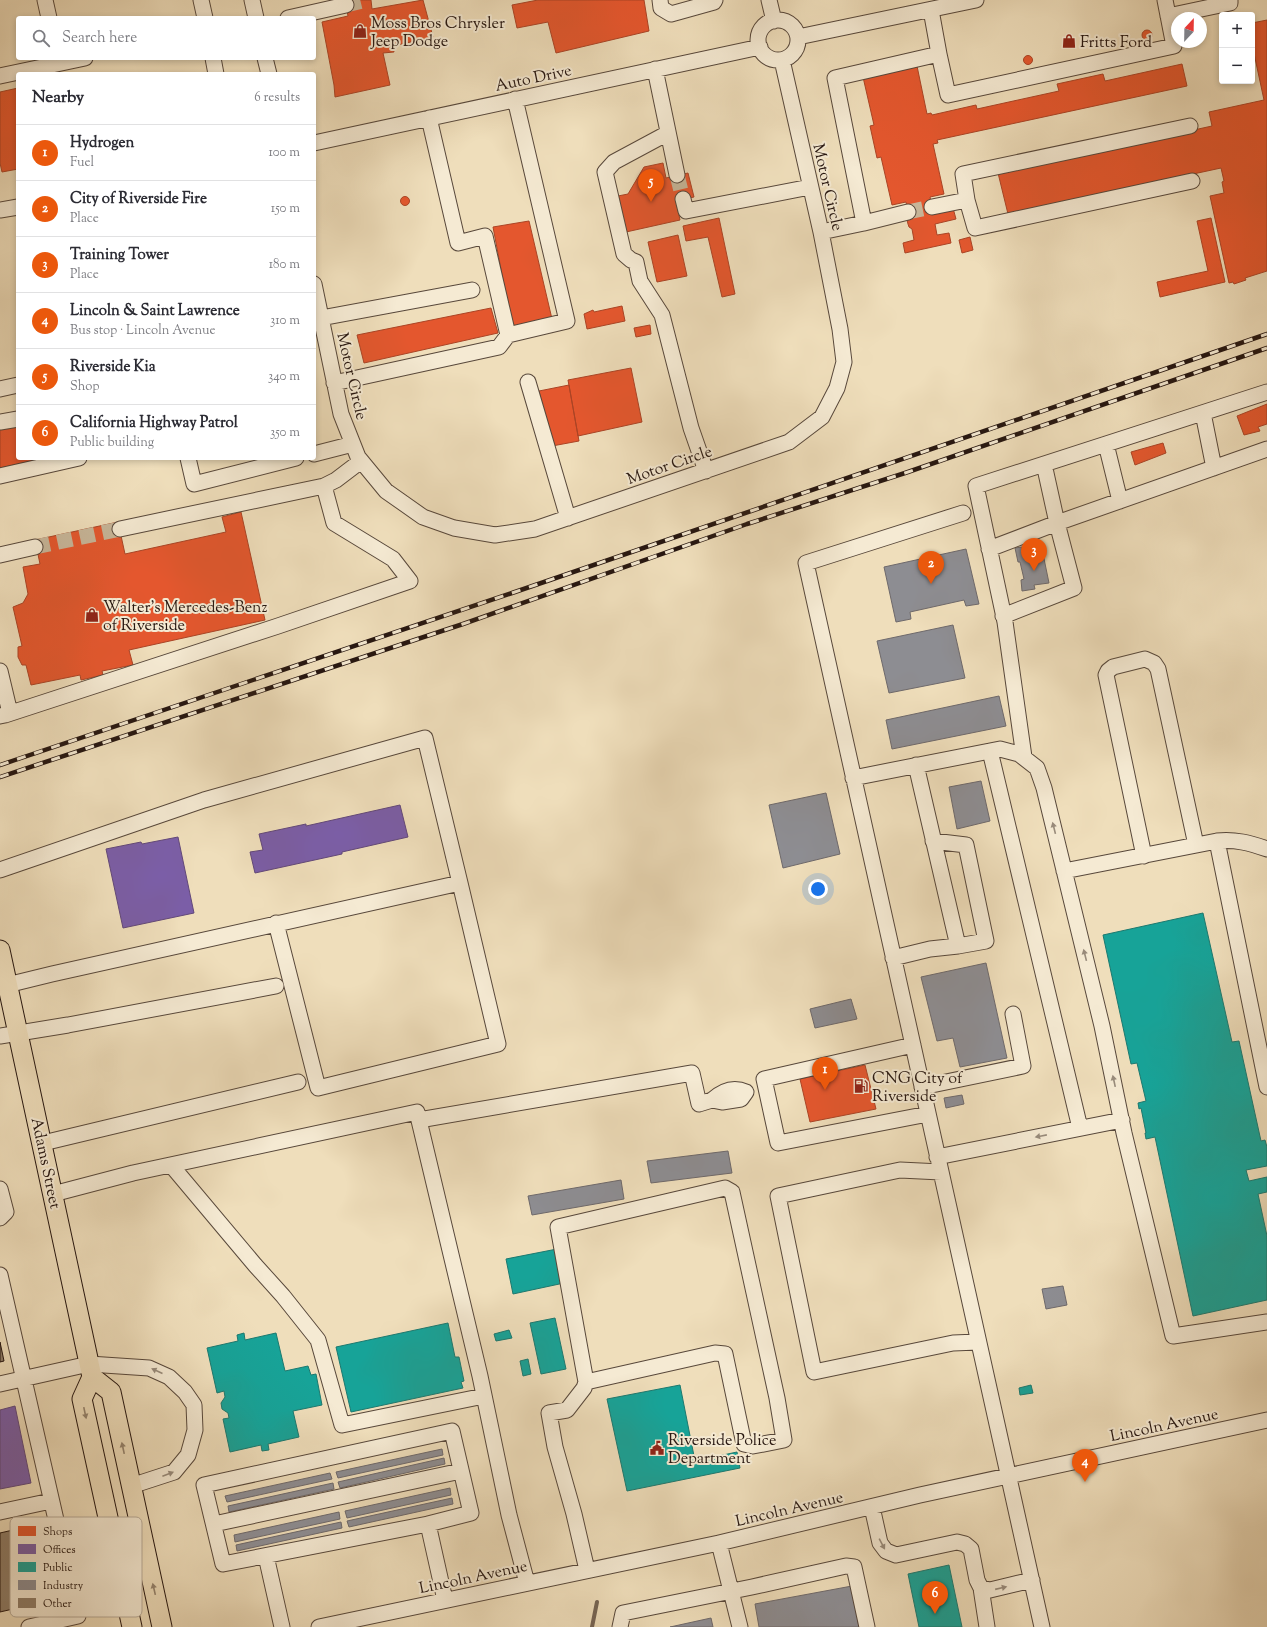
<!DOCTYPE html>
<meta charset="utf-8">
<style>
:root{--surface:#fff;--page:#f7f7f7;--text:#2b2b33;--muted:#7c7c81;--line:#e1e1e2;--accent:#ea580c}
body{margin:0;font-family:"Sorts Mill Goudy",serif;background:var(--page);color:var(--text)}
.controls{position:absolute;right:12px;top:12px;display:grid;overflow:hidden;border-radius:4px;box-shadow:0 2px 6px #0003}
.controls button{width:36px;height:36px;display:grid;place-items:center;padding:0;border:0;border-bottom:1px solid var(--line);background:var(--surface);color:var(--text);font:20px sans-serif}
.compass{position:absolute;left:1171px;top:12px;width:36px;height:36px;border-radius:50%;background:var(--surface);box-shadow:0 2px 6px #0003;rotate:22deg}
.you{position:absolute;left:818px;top:889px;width:14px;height:14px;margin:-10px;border:3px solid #fff;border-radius:50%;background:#1a73e8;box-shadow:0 0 0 6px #1a73e833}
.badge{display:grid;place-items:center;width:26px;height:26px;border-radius:50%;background:var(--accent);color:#fff;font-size:13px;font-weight:700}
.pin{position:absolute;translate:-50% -33px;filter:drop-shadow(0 1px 2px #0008)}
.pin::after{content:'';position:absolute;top:21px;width:14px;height:12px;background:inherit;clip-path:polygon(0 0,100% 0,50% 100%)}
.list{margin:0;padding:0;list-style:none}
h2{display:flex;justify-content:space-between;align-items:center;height:52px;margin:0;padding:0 16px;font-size:17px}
h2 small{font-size:13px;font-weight:400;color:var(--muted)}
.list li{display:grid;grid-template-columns:26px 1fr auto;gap:12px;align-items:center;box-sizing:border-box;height:56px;padding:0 16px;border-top:1px solid var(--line)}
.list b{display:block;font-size:15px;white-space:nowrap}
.list p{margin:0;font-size:13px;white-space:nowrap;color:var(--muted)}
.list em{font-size:13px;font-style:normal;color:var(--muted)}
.icon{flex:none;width:22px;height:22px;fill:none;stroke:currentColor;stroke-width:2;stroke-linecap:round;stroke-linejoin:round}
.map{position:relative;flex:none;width:1267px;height:1627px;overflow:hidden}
.search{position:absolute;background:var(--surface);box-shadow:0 2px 6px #0003;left:16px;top:16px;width:300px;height:44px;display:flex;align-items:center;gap:10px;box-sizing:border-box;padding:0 14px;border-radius:4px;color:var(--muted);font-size:15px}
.panel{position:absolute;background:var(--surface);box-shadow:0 2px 6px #0003;left:16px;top:72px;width:300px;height:388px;border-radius:4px}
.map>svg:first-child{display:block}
.shops{fill:#e4572e;stroke:#ab4425}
.offices{fill:#7b5ea7;stroke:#62487a}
.public{fill:#17a398;stroke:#1c796f}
.industry{fill:#8d8d92;stroke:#6e696b}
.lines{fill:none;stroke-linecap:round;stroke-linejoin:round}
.stream{stroke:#766554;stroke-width:4}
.building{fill:#8f7e69;stroke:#261610}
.minor-tunnel{stroke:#c7b699;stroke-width:15;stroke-dasharray:15 8;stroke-linecap:butt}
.minor-casing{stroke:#58483b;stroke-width:17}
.major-casing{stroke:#261610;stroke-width:21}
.minor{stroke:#f5ead3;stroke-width:15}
.major{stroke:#efdebb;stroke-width:19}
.rail-casing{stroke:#261610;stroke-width:4.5}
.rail{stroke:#f5ead3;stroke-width:3;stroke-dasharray:9;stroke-linecap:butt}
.oneway{fill:#988b7b}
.oneway2{fill:#95846e}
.labels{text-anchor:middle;stroke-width:4;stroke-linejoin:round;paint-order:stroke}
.poi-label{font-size:16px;fill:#261610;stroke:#f5ead3;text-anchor:start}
.street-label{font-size:16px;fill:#261610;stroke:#f5ead3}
.key{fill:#f5ead3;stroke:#b7aa98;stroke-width:1}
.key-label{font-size:11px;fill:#261610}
</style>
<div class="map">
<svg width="1267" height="1627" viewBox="0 0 1267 1627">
<rect width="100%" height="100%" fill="#efdebb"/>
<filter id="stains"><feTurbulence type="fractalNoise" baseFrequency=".005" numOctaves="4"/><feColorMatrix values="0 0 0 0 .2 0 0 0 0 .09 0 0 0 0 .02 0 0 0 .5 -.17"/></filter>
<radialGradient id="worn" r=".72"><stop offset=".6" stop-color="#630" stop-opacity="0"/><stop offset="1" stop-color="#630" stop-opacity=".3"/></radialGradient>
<path class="shops" d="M345,0H371L372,9L423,0L433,37L393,46L394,52L383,53L390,85L335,97L334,85L322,22L348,16Z
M538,0H644L649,31L556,53L548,22L517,28L512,5Z
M1267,20V271L1245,278L1246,280L1234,284L1233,282L1229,283L1210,196L1224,193L1222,182L1224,181L1221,168L1008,214L998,173L1212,126L1209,112L1264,100L1252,44V23Z
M1142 35a5 5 0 1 1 10 0a5 5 0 1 1-10 0Z
M1023.5 60a4.5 4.5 0 1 1 9 0a4.5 4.5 0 1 1-9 0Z
M1182,64L1187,86L937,140L938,143L933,144L944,194L930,197L932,207L953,208L956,219L935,224L937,235L949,233L951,243L905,253L903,243L914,240L912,229L909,227L908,224L907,220L909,217L906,202L892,205L881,157L877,158L870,126L874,125L863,77L917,66L927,114L931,113L932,115L976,105L977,109L1059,91L1057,84L1103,74L1105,81Z
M18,88V169L2,172L0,163V92Z
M663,163L666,178L688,173L694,197L676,201L680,220L626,232L618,196L628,194L644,167Z
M400.5 201a4.5 4.5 0 1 1 9 0a4.5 4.5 0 1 1-9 0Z
M719,218L735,294L722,297L708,237L686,241L683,226Z
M1211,218L1225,282L1160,297L1157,282L1208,271L1197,221Z
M529,221L552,319L512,327L493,227Z
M678,235L687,276L657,282L648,242Z
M970,237L973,250L962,253L959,240Z
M622,306L625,321L587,329L584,314L593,310L594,312Z
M491,308L498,333L364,363L357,335Z
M650,325L651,334L636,337L634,328Z
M631,368L642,422L578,436L568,380Z
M569,385L579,441L552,446L539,391Z
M1267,404V424L1258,427L1260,431L1244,435L1237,416Z
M18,425V458H46L0,468V429Z
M1163,443L1166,453L1135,465L1131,452Z
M241,512L265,620L129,650L133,665L102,671L103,675L81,680L80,675L31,685L26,665H22L18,657V647L22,646L13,607L23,603L28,594L23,567L40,564L35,540L118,522L125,554L226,532L222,517Z
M865,1065L876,1109L810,1122L800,1079Z"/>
<path class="offices" d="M400,805L408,837L342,852V854L255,873L250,852L263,850L259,834L306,824V826Z
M178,837L194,913L123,928L106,849L141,842L142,844Z
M15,1406L31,1483L0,1489V1410Z"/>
<path class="public" d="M1203,913L1232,1042L1239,1041L1261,1141L1265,1140L1267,1147V1166L1246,1170L1249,1181L1267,1177V1192L1258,1194L1267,1236V1300L1193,1316L1155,1137L1146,1139L1145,1133H1146L1141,1108L1139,1109L1138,1103L1146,1101L1137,1063L1131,1064L1103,935Z
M557,1249L564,1283L513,1294L506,1259Z
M555,1318L566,1369L541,1374L530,1323Z
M448,1323L455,1357H459L464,1381L461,1382L463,1388L351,1412L336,1347Z
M509,1330L512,1338L496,1341L494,1334Z
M244,1333L245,1340L276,1333L285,1371L308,1366L311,1375L316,1374L322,1405L293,1411L299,1437L268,1444L269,1450L262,1451L261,1445L230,1452L223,1419L229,1418L228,1413L222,1409L221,1403L225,1397L224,1391L217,1393L207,1348L238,1341L237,1335Z
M528,1359L531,1374L523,1376L520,1361Z
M680,1385L695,1461L737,1452L740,1468L627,1491L607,1399Z
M1031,1385L1033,1393L1020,1395L1019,1388Z
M949,1565L962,1627H919L908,1574Z"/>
<path class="industry" d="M1036,542L1038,550L1042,549L1049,583L1034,585L1035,589L1022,591L1021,580L1024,579L1020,562H1018L1015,548L1022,547L1023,553H1028L1026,544Z
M966,549L979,604L966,606L964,600L910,612L911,619L896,622L884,567Z
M953,625L965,678L889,693L877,641Z
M999,696L1006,726L892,749L886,720Z
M981,781L990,821L957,829L949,787Z
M826,793L840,854L783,868L769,805Z
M986,963L1007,1058L960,1067L953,1038L937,1041L921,977Z
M851,999L857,1019L815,1028L810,1009Z
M962,1095L964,1104L946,1108L944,1098Z
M728,1151L732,1173L651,1183L647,1161Z
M621,1180L624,1199L532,1215L528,1196Z
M1063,1286L1067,1305L1046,1309L1042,1289Z
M442,1449L443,1455L338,1478L336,1472Z
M444,1458L445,1464L340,1488L338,1482Z
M330,1473L332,1479L227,1502L225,1496Z
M333,1483L334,1489L229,1512L228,1506Z
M450,1488L451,1495L347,1518L345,1511Z
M452,1498L453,1504L349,1527L347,1521Z
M339,1512L340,1519L235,1542L234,1535Z
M341,1522L342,1528L237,1551L236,1545Z
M852,1586L859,1627H759L755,1604Z
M711,1618L713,1627H670Z"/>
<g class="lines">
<path class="stream" d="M592,1627L597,1602"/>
</g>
<path class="building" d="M0,1342L4,1361L0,1362Z
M39,1524L56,1599L0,1612V1533Z"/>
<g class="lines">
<path class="minor-tunnel" d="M346,5L366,0
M677,175L683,199
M908,212L932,207
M35,547L120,529"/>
<defs>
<path id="minor" d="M45,0L49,18
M201,0L205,18
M252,0L256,18
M660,0L661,8L671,14L714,2L715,0
M769,0L774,21
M1168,16L1230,3V0
M288,18L346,5
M758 40a20 20 0 1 1 40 0a20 20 0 1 1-40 0Z
M798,37L976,0
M939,54L948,95L1174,46L1165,0
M213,58L216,74
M265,58L269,74
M655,69L677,175
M0,76L85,58
M429,118L458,243L485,236L508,335L567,321L515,99
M668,133L614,162L605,172L624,254L631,260L636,262L640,281L662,315L691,428L706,471
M314,143L760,47
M683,199L686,211L810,187
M967,200L963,174L1190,126
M932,207L967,200L975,228L1192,181
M0,210L18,207
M864,223L908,212
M821,232L864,223L835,78L939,54L931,10
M314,284L341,414L358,457L386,491L423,517L454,528L495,535L535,529L789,442L822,417L837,388L844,362L840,329L821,232L782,60
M321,318L472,290
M528,382L568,518
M334,383L499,347L508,335
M0,389L18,385
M1203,413L1214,468
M0,422L18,419
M1106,444L1120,501
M314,454L353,444
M188,458L194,484L296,458
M1044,464L1057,523L1267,449
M0,476L79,458
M963,513L806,563L1042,1627
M120,529L324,486L336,480L361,461
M989,549L1057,523L1074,588L1003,616
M0,555L35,547
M0,671L10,713
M0,716L5,715L278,626L410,581L393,559L334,523L324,486
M990,751L1080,1128
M1024,757L1005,622L976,486L1267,392
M853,778L1000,749L1019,754L1037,768L1044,788L1102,1026L1124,1133L1173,1336L1267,1322
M933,841L966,845L986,941L958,946
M1217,841C1235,839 1250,843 1267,849
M1144,856L1106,675L1108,671L1113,667L1145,659L1154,663L1158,669L1196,845
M0,870L204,800L425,738L460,883L52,974L7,985
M1064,871L1217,841L1267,1087
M276,923L318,1088L498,1044L460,883
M893,958L930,949L958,946L916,765
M0,1036L68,1025L276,986
M913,1045L764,1079L778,1143L928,1114
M922,1087L1023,1066L1013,1014
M419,1120L692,1073L699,1104L712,1100L722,1102L741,1099L746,1092C733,1086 722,1091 712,1100
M43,1143L298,1082
M937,1157L1122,1120
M171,1165L255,1265L283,1296L318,1340L342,1425L484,1396
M941,1172L900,1170L778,1196L814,1372L953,1343L978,1342
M0,1189L6,1212L0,1218
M53,1194L133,1173L417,1112L480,1376L509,1515L527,1583
M0,1275L78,1616L29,1627
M586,1382L715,1353L725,1354L744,1444L753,1446L784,1440L777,1398L732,1192L725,1188L558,1227L586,1382L584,1388L567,1410L549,1413L555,1447L574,1514L587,1570
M0,1384L89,1364L149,1368L169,1377L185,1392L194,1405L195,1430L188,1455L174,1472L131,1486
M872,1507L880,1543L886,1551L896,1555L957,1542L965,1544L971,1549L977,1580L981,1588L990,1590L1032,1580
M0,1512L51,1501
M214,1524L461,1471
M428,1524L223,1564L204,1485L452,1431L471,1513L428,1524L445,1600
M719,1543L740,1627
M266,1556L282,1627
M981,1588L987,1627
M319,1627L719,1543L920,1495L1267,1420
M620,1627L623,1613L752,1587L846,1566L854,1567L867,1627"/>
<path id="major" d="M0,950L92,1377L82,1399L132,1627
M92,1377L111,1392L162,1627"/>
</defs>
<use href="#minor" class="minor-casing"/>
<use href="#major" class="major-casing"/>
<use href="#minor" class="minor"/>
<use href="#major" class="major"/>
<defs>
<path id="rail" d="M0,765L512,593L1267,334
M0,777L463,624L747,524L905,473L1267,348"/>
</defs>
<use href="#rail" class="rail-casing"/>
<use href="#rail" class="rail"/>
</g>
<defs><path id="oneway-solid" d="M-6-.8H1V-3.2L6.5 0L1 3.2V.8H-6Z"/></defs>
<g class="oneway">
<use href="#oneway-solid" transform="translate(1054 828) rotate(-104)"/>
<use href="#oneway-solid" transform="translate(1085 955) rotate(-104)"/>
<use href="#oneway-solid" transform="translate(1114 1081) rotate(-102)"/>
<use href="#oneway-solid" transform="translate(1041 1136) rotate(169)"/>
<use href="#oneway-solid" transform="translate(157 1371) rotate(-156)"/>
<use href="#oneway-solid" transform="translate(168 1474) rotate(-21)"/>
<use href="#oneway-solid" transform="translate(882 1544) rotate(62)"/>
<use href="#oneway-solid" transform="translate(1001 1588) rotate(-13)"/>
</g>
<g class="oneway2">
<use href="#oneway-solid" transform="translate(85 1413) rotate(78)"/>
<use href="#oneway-solid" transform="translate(123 1448) rotate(-102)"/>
<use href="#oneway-solid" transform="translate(154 1589) rotate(-103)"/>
</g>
<defs>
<symbol id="shop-bare" viewBox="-9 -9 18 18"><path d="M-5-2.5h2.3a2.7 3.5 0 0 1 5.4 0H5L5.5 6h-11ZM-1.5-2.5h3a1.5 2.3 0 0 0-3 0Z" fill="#8f2418" stroke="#f5ead3" stroke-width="2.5" paint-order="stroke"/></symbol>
<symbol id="fuel-bare" viewBox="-9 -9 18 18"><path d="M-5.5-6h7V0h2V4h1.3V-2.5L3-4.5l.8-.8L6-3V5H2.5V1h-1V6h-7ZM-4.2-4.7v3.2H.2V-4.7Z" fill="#8f2418" stroke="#f5ead3" stroke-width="2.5" paint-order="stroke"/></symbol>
<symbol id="civic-bare" viewBox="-9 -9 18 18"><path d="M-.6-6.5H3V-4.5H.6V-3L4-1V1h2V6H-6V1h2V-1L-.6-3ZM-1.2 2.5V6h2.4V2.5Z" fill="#8f2418" stroke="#f5ead3" stroke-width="2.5" paint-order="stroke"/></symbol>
</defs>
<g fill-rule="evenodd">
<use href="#shop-bare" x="350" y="21" width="20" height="20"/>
<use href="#shop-bare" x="1059" y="31" width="20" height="20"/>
<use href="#shop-bare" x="82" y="605" width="20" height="20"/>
<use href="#fuel-bare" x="851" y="1076" width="20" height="20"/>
<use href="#civic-bare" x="647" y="1438" width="20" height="20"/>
</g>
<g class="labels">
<g class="poi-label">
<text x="371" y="28">Moss Bros Chrysler<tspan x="371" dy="18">Jeep Dodge</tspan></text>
<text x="1080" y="47">Fritts Ford</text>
<text x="103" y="612">Walter's Mercedes-Benz<tspan x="103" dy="18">of Riverside</tspan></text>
<text x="872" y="1083">CNG City of<tspan x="872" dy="18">Riverside</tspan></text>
<text x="668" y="1445">Riverside Police<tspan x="668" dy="18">Department</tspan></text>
</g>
<g class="street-label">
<text transform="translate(533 77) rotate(-12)" y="6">Auto Drive</text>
<text transform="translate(829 187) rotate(77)" y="6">Motor Circle</text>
<text transform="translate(353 376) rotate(77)" y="6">Motor Circle</text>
<text transform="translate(669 464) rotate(-19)" y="6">Motor Circle</text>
<text transform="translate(47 1163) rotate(78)" y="6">Adams Street</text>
<text transform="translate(1164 1424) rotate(-12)" y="6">Lincoln Avenue</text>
<text transform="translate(789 1508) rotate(-13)" y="6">Lincoln Avenue</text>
<text transform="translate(473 1576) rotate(-12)" y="6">Lincoln Avenue</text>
</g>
</g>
<rect x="10" y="1517" width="132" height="100" rx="6" class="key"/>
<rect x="18" y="1526" width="18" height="10" fill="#e4572e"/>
<rect x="18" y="1544" width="18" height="10" fill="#7b5ea7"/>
<rect x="18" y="1562" width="18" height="10" fill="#17a398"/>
<rect x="18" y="1580" width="18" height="10" fill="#8d8d92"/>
<rect x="18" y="1598" width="18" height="10" fill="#8f7e69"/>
<g class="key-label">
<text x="43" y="1535">Shops</text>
<text x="43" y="1553">Offices</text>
<text x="43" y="1571">Public</text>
<text x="43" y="1589">Industry</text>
<text x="43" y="1607">Other</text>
</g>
<rect width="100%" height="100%" filter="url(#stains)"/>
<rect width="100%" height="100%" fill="url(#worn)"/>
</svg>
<div class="controls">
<button>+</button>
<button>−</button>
</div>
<svg class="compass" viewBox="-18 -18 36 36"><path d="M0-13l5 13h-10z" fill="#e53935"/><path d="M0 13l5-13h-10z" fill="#7c7c81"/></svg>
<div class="you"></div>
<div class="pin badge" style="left:825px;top:1090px">1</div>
<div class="pin badge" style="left:931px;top:584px">2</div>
<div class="pin badge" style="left:1034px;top:571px">3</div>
<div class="pin badge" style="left:1085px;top:1482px">4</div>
<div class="pin badge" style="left:651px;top:202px">5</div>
<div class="pin badge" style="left:935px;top:1614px">6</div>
<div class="search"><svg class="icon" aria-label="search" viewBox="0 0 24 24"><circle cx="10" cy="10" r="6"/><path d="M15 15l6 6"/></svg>Search here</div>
<section class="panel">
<h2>Nearby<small>6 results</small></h2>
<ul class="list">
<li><span class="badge">1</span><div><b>Hydrogen</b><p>Fuel</p></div><em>100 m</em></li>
<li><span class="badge">2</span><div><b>City of Riverside Fire</b><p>Place</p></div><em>150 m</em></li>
<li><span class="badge">3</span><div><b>Training Tower</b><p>Place</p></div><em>180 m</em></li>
<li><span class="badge">4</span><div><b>Lincoln &amp; Saint Lawrence</b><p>Bus stop · Lincoln Avenue</p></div><em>310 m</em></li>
<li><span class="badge">5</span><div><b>Riverside Kia</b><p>Shop</p></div><em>340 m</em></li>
<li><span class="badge">6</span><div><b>California Highway Patrol</b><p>Public building</p></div><em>350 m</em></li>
</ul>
</section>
</div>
